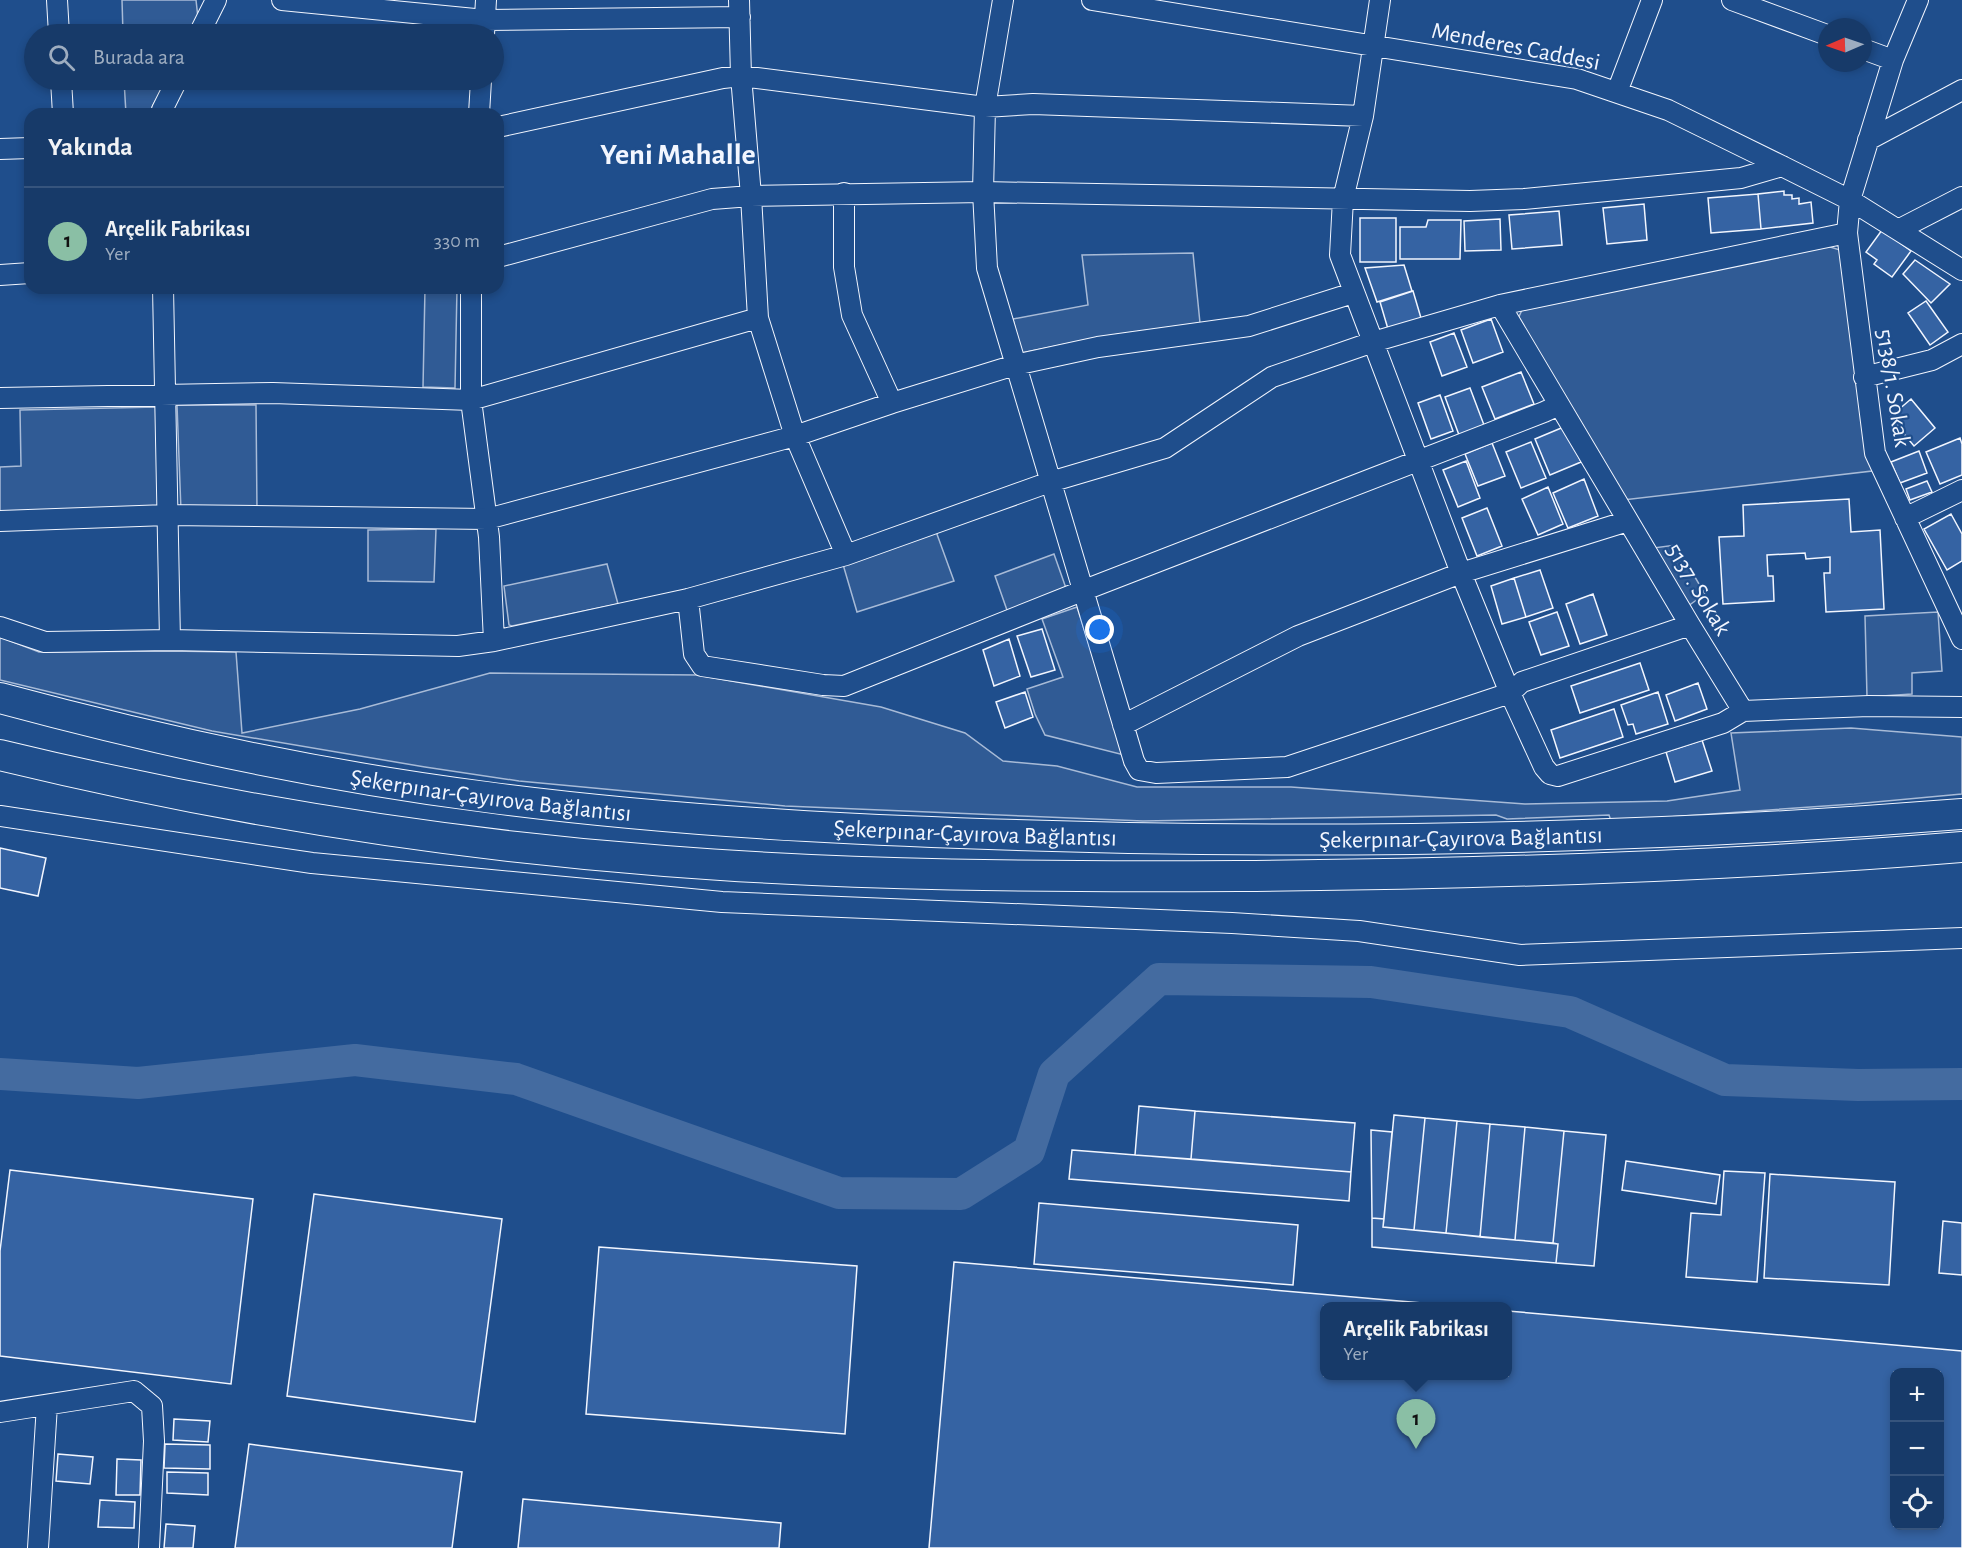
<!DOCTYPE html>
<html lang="tr">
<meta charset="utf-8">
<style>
:root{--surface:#173a69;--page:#244571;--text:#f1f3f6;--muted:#9eadc0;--line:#36547d;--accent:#8abfa5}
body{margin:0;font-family:"Alegreya Sans",sans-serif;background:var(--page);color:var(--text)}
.controls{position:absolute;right:18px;bottom:18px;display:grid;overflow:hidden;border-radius:12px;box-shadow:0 3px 9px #0003}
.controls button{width:54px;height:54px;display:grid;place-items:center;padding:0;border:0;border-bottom:2px solid var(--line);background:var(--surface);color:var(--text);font:30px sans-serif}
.compass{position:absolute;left:1818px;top:18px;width:54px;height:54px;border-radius:50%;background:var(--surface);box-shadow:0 3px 9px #0003;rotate:268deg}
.you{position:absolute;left:1100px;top:630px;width:21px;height:21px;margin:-15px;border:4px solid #fff;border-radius:50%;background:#1a73e8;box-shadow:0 0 0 9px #1a73e833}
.badge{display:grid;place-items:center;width:39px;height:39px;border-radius:50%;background:var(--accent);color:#111;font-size:20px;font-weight:700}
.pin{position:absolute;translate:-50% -50px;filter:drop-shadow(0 2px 3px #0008)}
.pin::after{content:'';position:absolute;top:32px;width:21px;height:18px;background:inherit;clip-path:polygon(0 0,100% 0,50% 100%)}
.popup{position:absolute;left:1320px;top:1302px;width:192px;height:78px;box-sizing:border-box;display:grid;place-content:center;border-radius:12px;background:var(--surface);filter:drop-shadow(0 2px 4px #0005);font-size:20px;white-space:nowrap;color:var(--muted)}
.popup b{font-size:22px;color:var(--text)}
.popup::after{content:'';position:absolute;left:50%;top:100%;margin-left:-12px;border:12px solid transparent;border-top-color:var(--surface)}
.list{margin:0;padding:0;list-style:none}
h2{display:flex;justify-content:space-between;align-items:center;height:78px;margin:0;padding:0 24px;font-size:26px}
h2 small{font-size:20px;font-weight:400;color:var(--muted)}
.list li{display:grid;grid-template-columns:39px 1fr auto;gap:18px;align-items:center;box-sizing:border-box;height:108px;padding:0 24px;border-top:2px solid var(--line)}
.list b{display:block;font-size:22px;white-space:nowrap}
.list p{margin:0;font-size:20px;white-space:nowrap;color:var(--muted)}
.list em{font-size:20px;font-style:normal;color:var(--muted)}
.icon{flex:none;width:33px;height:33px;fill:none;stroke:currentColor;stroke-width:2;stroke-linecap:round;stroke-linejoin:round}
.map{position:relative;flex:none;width:1962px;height:1548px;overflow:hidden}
.search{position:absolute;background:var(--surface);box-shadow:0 3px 9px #0003;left:24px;top:24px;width:480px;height:66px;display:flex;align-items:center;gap:15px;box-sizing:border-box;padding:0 21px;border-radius:33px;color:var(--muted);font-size:22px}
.panel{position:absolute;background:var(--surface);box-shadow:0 3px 9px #0003;left:24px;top:108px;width:480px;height:186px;border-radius:18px}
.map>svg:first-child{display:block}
.built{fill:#305b95;stroke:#a8bbd7;stroke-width:1.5}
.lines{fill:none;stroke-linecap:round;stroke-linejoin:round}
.river{stroke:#446ba0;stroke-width:32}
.building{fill:#3563a3;stroke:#f2f6ff;stroke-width:1.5;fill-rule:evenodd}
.minor-casing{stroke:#f2f6ff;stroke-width:22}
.highway-casing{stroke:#f2f6ff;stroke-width:32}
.minor{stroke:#1f4e8c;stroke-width:20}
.highway{stroke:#1f4e8c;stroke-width:30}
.labels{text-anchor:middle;stroke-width:4.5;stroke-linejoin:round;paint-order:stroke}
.street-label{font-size:24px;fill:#f2f6ff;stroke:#1f4e8c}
.district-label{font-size:30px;font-weight:bold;fill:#f2f6ff;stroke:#1f4e8c}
</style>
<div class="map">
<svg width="1962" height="1548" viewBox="0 0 1962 1548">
<rect width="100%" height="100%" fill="#1f4e8c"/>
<path class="built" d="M122,0H196L198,18L190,34H123Z
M124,80H167L152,107L151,114H126Z
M1827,246L1840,250L1872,471L1623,500L1517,321L1522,310Z
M1193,253L1200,323L1106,336L1021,353L1013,319L1088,305L1082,255Z
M425,288H457L455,388L423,387Z
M177,405H256L257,511H181Z
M157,407L159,509L0,512V467L21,466L20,410Z
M934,526L954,581L857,612L842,561Z
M436,529L434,582L368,581V530Z
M1676,545L1705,594L1688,606L1653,548Z
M1054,554L1067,591L1008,613L995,576Z
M607,564L618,604L512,626L509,625L504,586Z
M1077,607L1124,755L1045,735L1035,714L1027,689L1063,677L1042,619Z
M1938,612L1942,671L1912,673V694L1867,697L1865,616Z
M0,637L39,652L168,651L236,652L242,733L360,709L490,673L697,675L881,707L965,733L1003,761L1057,766L1137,787H1291L1525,804L1667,801L1740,790L1731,733L1851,728L1962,737V794L1854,804L1611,821L1609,815L1507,819L1496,815L1143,821L785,806L519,781L425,767L212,731L0,680Z"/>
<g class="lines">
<path class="river" d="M0,1074L138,1083L355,1060L516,1079L839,1193L961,1194L1029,1151L1054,1074L1159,979L1371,982L1570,1012L1725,1080L1858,1085L1962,1084"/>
</g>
<path class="building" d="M1784,191V195H1792V199L1799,198V204L1811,202L1813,223L1761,229L1758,194Z
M1758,194L1761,229L1711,233L1708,198Z
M1644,204L1647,240L1607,244L1603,208Z
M1559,211L1562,245L1512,249L1509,215Z
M1360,218H1396V262H1360Z
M1500,219L1501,250L1465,251L1464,221Z
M1428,220H1461L1460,259H1400V227H1426Z
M1882,230L1911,251L1892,277L1874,264L1877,260L1866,252Z
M1915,260L1950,284L1931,303L1903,274Z
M1404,265L1412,291L1377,302L1365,268Z
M1413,291L1421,318L1388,329L1380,302Z
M1926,301L1948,332L1930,345L1908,313Z
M1491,319L1503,352L1473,363L1461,330Z
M1454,333L1467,367L1442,376L1430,342Z
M1521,372L1534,404L1495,419L1482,387Z
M1470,388L1484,425L1459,435L1445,397Z
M1440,395L1453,431L1431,439L1418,403Z
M1911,399L1935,428L1914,446L1890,417Z
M1566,426L1581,462L1550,475L1535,439Z
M1960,438L1962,444V475L1940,484L1926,452Z
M1531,442L1546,478L1521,488L1506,452Z
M1492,443L1505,476L1478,486L1465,454Z
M1919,451L1927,473L1900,483L1891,462Z
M1466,461L1480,498L1458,507L1443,470Z
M1584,479L1598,516L1568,528L1553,493Z
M1927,481L1932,492L1910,500L1906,489Z
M1548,487L1563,524L1538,535L1522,499Z
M1849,499L1851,532L1880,530L1884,609L1826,612L1824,573H1830V557L1806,559L1805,553L1767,555L1768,576H1773L1774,601L1723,604L1719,537L1744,536L1743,505Z
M1487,508L1502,546L1477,556L1462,518Z
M1951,514L1962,534V561L1947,570L1924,529Z
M1540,570L1553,608L1526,617L1514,578Z
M1514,578L1526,617L1502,624L1491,586Z
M1593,594L1607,635L1580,644L1566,604Z
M1557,612L1569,646L1541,655L1529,622Z
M1042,629L1055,670L1031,677L1017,636Z
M1009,639L1020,676L994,686L983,650Z
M1640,663L1649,690L1580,713L1571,686Z
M1698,683L1707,709L1675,721L1666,695Z
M1025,692L1033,717L1005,728L996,702Z
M1658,692L1668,724L1636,734L1633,724L1628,725L1621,705Z
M1614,709L1623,737L1560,758L1551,730Z
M1702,740L1712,771L1675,782L1666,752Z
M0,848L46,858L38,896L0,888Z
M1139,1106L1195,1111L1191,1159L1135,1155Z
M1195,1111L1355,1123L1351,1172L1191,1159Z
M1394,1115L1425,1118L1414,1230L1383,1227Z
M1425,1118L1457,1121L1446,1233L1414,1230Z
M1457,1121L1490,1124L1480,1237L1446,1233Z
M1490,1124L1525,1127L1515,1240L1480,1237Z
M1525,1127L1564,1131L1553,1243L1515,1240Z
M1371,1130L1392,1132L1384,1219L1372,1218Z
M1564,1131L1606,1135L1594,1266L1556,1263L1558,1244L1553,1243Z
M1072,1150L1351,1172L1349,1201L1069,1179Z
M1626,1161L1720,1175L1716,1204L1622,1190Z
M10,1170L253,1199L231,1384L0,1356V1251Z
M1724,1171L1765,1173L1757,1282L1686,1277L1691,1213L1721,1215Z
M1770,1174L1895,1182L1889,1285L1764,1278Z
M314,1194L502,1219L475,1422L287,1396Z
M1039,1203L1298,1225L1293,1285L1034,1264Z
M1372,1218L1384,1219L1383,1227L1558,1244L1556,1263L1372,1247Z
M1943,1221L1962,1223V1275L1939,1273Z
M599,1247L857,1266L845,1434L586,1414Z
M954,1262L1457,1306H1324V1376H1508V1311L1962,1351V1548H929ZM1894,1372H1940V1526H1894Z
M174,1419L210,1421L208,1442L173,1440Z
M165,1444L210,1445V1469L164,1468Z
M249,1444L462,1472L452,1548H235Z
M58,1454L93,1457L90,1484L56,1481Z
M117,1459L141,1460L140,1495H116Z
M167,1472L208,1473V1495L167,1493Z
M523,1499L781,1523L779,1548H518Z
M100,1500L135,1502L134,1528L98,1527Z
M166,1524L195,1526L193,1548H164Z"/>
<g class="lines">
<defs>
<path id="minor" d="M57,0L59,34
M282,0L485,20L740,17
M739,0L741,76L751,196L758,318L795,436L846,555
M1003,0L985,107L983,192L987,268L1134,761L1139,770L1156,773L1287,767L1510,693L1522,682L1690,625
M1092,0L1577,79L1668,110L1782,166L1850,200L1962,270
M1380,0L1363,116L1343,199L1340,255L1461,573L1510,693L1544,767L1550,774L1558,776L1723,723L1743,711
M1732,0L1827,35
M1918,0L1893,60L1850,200L1847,233L1875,453L1962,639
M199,34L216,0
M484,34L486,0
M1863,49L1893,60
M61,80L63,114
M1617,92L1652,0
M162,114V110L177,80
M479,114L481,80
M498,127L723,78L741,76L985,107L1033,104L1363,116
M1868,140L1962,90
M0,149L30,148
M844,193V267L852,315L892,403
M1898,230L1962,197
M498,257L712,199L751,196L983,192L1470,201L1524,199L1741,178L1782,166
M0,275L30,273
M163,288L170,640
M471,288V400L489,537L494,641
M1500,305L1690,625L1743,711L1869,706L1962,707
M1864,377L1932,360L1962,344
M0,398L273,393L471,400L758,318
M1905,518L1962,490
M0,521L167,515L487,519L795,436L892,403L1015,365L1098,347L1249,326L1353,293
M688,599L694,654L702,666L823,685L844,686L1082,591L1544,412L1559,405
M0,627L45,642L170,640L458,646L494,641L688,599L846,555L1050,482L1165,448L1272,377L1373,342L1500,305L1847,233
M1123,725L1298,636L1461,573L1628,521
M0,816L312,863L722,902L1232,923L1359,931L1520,955L1962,938
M0,1412L134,1391L152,1406L154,1441L149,1548
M38,1548L47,1405"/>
<g id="highway">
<path id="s1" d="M0,698C159,741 322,776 486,797C699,825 914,833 1129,838C1407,843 1685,836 1962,814"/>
<path d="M0,755C219,808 440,844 665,861C855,876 1048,877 1239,876C1480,874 1722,867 1962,847"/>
</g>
</defs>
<use href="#minor" class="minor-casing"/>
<use href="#highway" class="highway-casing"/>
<use href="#minor" class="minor"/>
<use href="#highway" class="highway"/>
</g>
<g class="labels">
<g class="street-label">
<text transform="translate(1516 46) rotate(11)" y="8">Menderes Caddesi</text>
<text transform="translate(1894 388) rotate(81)" y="8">5138/1. Sokak</text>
<text transform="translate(1699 589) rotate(59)" y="8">5137. Sokak</text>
<text dy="8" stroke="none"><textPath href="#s1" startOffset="501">Şekerpınar-Çayırova Bağlantısı</textPath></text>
<text dy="8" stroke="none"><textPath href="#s1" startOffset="987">Şekerpınar-Çayırova Bağlantısı</textPath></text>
<text dy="8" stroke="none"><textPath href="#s1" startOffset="1473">Şekerpınar-Çayırova Bağlantısı</textPath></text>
</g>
<g class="district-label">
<text x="678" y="164">Yeni Mahalle</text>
</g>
</g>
</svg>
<div class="controls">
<button>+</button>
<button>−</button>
<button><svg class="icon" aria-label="locate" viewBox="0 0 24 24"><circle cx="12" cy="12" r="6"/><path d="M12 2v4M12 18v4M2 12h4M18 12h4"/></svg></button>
</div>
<svg class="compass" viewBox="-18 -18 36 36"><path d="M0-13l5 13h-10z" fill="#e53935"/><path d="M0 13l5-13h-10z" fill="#9eadc0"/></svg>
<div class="you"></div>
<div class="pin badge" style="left:1416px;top:1449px">1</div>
<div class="popup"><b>Arçelik Fabrikası</b>Yer</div>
<div class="search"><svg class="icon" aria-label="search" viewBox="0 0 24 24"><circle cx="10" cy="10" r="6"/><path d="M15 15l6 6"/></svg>Burada ara</div>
<section class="panel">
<h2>Yakında<small></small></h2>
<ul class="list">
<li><span class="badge">1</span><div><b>Arçelik Fabrikası</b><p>Yer</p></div><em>330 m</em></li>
</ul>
</section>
</div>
